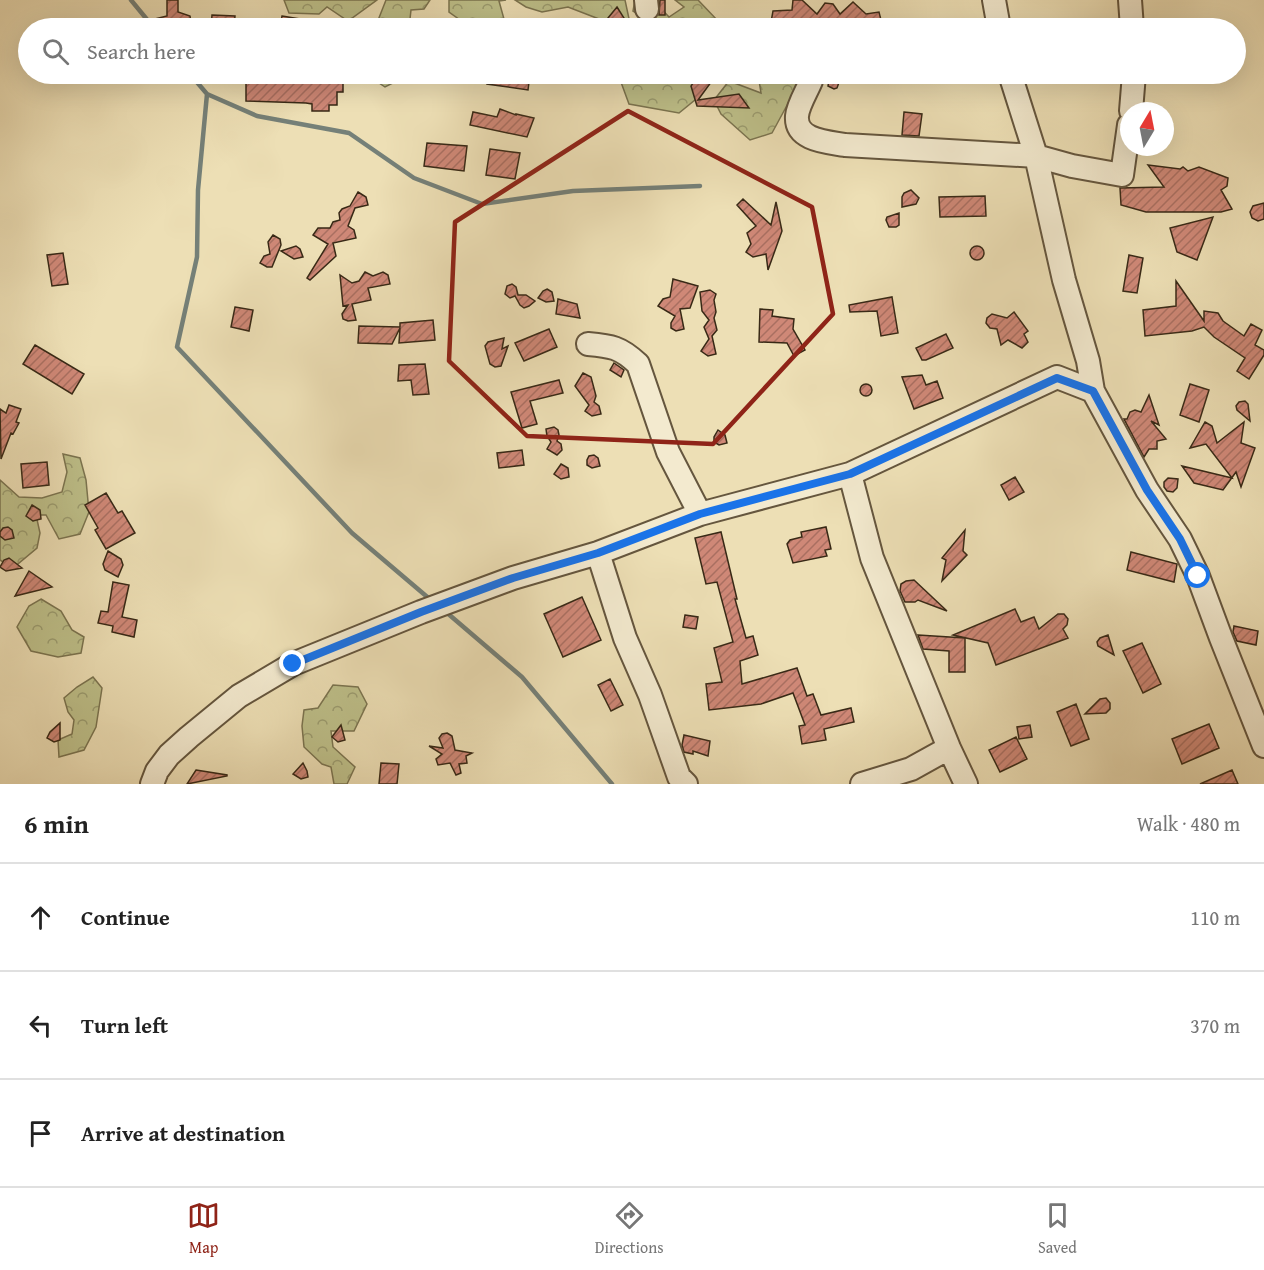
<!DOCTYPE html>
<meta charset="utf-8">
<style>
:root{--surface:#fff;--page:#f2f2f2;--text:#222;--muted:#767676;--line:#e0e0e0;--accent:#8f2418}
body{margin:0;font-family:"Gentium Book Plus",serif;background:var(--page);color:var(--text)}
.compass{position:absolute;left:1120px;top:102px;width:54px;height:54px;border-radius:50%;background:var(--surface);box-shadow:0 6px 24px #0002;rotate:10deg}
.stop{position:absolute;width:18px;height:18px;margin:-14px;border:4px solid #1a73e8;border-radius:50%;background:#fff}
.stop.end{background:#1a73e8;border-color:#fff;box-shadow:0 2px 6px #0008}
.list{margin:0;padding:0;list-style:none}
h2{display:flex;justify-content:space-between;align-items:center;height:78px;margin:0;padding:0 24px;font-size:26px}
h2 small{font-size:20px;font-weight:400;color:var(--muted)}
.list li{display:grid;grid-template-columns:39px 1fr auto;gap:18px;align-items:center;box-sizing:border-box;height:108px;padding:0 24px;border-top:2px solid var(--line)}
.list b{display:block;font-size:22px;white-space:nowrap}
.list em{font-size:20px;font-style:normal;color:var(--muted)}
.icon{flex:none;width:33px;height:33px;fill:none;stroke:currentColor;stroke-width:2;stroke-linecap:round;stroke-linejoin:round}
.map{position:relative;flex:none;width:1264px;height:784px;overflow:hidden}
.search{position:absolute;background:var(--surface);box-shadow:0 6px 24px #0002;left:18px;right:18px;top:18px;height:66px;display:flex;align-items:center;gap:15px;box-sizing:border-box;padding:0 21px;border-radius:33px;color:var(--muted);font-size:22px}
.sheet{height:402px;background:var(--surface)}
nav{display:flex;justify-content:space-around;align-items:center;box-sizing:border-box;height:84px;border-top:2px solid var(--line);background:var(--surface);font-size:16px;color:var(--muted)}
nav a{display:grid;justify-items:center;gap:3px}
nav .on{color:var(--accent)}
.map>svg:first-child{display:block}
.forest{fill:url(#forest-crowns);stroke:#7b7450;stroke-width:1.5}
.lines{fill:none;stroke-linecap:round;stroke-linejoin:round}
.stream{stroke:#758078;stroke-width:4.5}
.building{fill:url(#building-hatch);stroke:#382916;stroke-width:1.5}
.minor-casing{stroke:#65563e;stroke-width:26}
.minor{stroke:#f3eacf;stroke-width:22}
.route{stroke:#1a73e8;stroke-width:8}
.marked{fill:none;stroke:#8f2418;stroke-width:4.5;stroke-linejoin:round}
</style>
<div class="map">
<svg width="1264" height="784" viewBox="0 0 1264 784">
<defs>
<pattern id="forest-crowns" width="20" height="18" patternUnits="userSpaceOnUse" patternTransform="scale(1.5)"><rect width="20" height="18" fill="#bec08a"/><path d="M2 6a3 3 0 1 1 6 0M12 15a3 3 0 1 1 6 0" fill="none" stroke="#9b9c70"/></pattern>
<pattern id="building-hatch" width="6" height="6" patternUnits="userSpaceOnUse" patternTransform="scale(1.5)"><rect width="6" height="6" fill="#cf8877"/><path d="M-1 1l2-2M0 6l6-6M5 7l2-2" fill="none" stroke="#a96f61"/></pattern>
</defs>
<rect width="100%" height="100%" fill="#eddfb5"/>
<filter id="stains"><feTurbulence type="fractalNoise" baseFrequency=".00333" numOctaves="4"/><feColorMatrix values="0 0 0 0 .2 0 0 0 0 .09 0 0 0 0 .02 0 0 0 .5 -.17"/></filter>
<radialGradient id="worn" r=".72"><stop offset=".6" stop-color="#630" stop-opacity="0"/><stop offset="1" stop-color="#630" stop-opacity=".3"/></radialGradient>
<path class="forest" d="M284,0H377L348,21L327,7L319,14L289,13Z
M386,0H430L424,9L411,10L409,28H375Z
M449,0H506L499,1L504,19L463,22L449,12Z
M515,0H625L631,28H612L599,19L568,7L542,12L526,7Z
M635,0H653L669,17L684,7L675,0H698L720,23L721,28H651L648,20L633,11Z
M371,74H400L395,82L385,87L370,77Z
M618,74H707L701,95L679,113L629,104Z
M758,74H804L772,133L750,140L721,114L714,100L729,81L761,93Z
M63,454L80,458L86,480L89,512L80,534L59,539L46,515H36L40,533L37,548L13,568L0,560V480L19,497L42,498L62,492L67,472Z
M41,599L61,611L72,630L84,637L81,653L58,657L31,651L17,627L29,606Z
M93,677L102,688L96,727L84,750L59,757L58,740L72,734L74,720L68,712L64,698L77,687Z
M333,685L358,687L367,704L354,731H331L333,747L355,767L347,784H334L331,767L322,764L304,747L302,726L304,710L318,708Z"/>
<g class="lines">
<path class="stream" d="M131,0L154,28
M190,74L207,94L257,116L349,133L414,178L482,204L573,191L700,186
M207,94L198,190L197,257L177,347L352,533L432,601
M446,612L522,677L612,784"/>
</g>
<path class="building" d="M167,0H178V12L190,16L191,22L183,28H135L134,24L167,16Z
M660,0H665V15H659Z
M793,0H802L817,14L825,3L833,4L840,14L853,2L866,14L879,12L883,28H805L813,23L771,22L773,11L792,10Z
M617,7L624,18L622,25L614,27L610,24L608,18Z
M212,15L235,16L234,28H211Z
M282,16L318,22V28H280Z
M300,74H336V79H343V92H337V105H329V111H312V104L306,103L246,101V82H260V75H273V81L299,83Z
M489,74H530L528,90L487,84Z
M699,74H717L698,100L739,94L749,108L697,106L691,86Z
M830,74H842L837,88L834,89L828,86Z
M500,109L516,115V114L534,118L527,137L470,125L473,112L497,117Z
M904,112L922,114L919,136L902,135Z
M427,143L467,146L464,171L424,166Z
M490,149L520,153L515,179L486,175Z
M1148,165L1180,169L1183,167L1188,171L1199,167L1228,178L1227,186L1221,190L1232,209L1221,212H1146L1121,205L1120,188L1164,187Z
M911,190L919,198L916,204L902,207V197L904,193Z
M358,192L366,197L368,205L355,208L348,226L354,230L356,238L333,243L336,256L310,280L307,278L328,244L313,235L318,228H330L333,222L340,220L339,213L342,209L350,206Z
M985,196L986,216L940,217L939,197Z
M743,199L771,225L776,202L782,231L768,270L766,254L753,257L746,252L751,244L747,233L756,226L737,205Z
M1264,203V219L1258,221L1252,218L1250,212L1253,206Z
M899,213V225L896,227H889L886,220L887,217Z
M1213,217L1197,260L1177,252L1170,228Z
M273,235L280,239L281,245L272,267H267L260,263L264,256L270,254L268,242Z
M296,246L300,249L303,257L294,259L281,251Z
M970 253a7 7 0 1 1 14 0a7 7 0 1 1-14 0Z
M63,253L68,284L52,286L47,255Z
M1129,255L1143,258L1137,293L1123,291Z
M365,272L373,276L383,272L388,275L390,284L368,288L371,300L352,304L356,320L348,321L343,319L342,314L348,305L343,306L340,275L352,283L359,281Z
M673,279L698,286L690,308L680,309L684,329L676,331L671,328V323L675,316L658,306L663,299L670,297Z
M1176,281L1204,321V311L1218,313L1223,321L1244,336L1251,324L1262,330L1255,345L1264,350V355L1249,379L1237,371L1245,358L1214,337L1204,327L1192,331L1145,336L1143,310L1176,306Z
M512,284L516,287L518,295H526L535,301L529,306L524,308L520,305L515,296L510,298L505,294L507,286Z
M547,289L552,292L554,301L546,302L538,298L543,291Z
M710,290L716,294L714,300L716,312L714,318L717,330L712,336L716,354L708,356L701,351L709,339L704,327L709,320L702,311L700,292Z
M892,297L898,333L881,336L877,311L850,312L849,305Z
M558,299L577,304L580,318L556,314Z
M235,307L253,310L249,331L231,327Z
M760,309L773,310L772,316L794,319L793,329L805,350L794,356L787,343L759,342Z
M1014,312L1028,331L1024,334L1028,342L1022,348L1008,340L1001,345L997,329L990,328L986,323L987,318L992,314L1007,318Z
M433,320L435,340L399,343L400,328L392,344L358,343L359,326L400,327V323Z
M549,329L557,347L524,361L515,343Z
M946,334L953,348L926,360H922L916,348Z
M504,338L502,349L508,346L501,366L495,367L490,364L485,346L488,342Z
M35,345L84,374L72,394L23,364Z
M614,363L624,370L621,377L610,370Z
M425,364L429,394L413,395L411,380L398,381L399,365Z
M583,373L591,377L596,396L594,402L599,406L601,414L592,416L585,411L589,405L575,386Z
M922,375L926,385L937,381L943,398L914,409L902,377Z
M559,380L563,393L530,401L537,424L522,428L511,392Z
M860 390a6 6 0 1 1 12 0a6 6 0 1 1-12 0Z
M1190,384L1209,390L1199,422L1180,415Z
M1149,395L1159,425L1151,421L1166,439L1157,441V449H1149L1144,457L1124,419H1127L1130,412L1135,410L1141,412Z
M1245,401L1248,404L1250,421L1237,410L1236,406L1239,402Z
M9,405L21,409L16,422L19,423L13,434L11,433L1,459L0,409L6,413Z
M1205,422L1212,426L1217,443L1244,422L1241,443L1255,448L1241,487L1236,472L1223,490L1194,483L1182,466L1232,478L1206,444L1190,448Z
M554,427L558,430L559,435L557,441L561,444L562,450L557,455L547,449L551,442L547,436L546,429Z
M718,430L725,435L727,443L719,445L714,442V437Z
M522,450L524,465L499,468L497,453Z
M594,455L598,458L600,466L592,468L587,465V460L589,456Z
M47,462L49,485L23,488L21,464Z
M561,464L568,468L569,477L561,479L554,474Z
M1015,477L1024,492L1009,500L1001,485Z
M1168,478L1178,479L1177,488L1173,492L1167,491L1164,487V482Z
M106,493L118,513L122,511L135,533L106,549L95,530L98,528L85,505Z
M32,505L40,510L41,519L33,521L26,516Z
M8,527L12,530L14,538L5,540L0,536V532L3,528Z
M826,527L831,549L825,550L827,556L793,563L787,544L790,540L802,537L801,532Z
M965,530L963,551L967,555L942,581L946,560L942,558Z
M721,532L737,599H735L746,638L753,636L758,655L740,661L742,684L797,668L807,696L813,694L821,715L851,708L854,722L824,729L826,740L802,744L799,726L805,725L793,693L761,704L709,710L706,684L722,682L714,648L733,642L717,582L706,584L695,538Z
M108,551L121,559L123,565L118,577L105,570L103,564Z
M1131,552L1177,564L1174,582L1127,570Z
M9,558L22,568L6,571L0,567L4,560Z
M29,571L52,587L15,596Z
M914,580L947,611L918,600L915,602H905L900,591L901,584L906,581Z
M113,582L129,585L122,617L137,620L134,637L112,632L113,626L98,623L101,611L108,612Z
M582,597L601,640L563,657L544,614Z
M1015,609L1021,622L1034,617L1039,629L1058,614H1064L1068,619L1067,625L1063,629L1068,638L996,665L988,643L953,635Z
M685,615L698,617L696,629L683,627Z
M1234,626L1258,631L1256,645L1237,641L1233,632Z
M918,635L965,638V672H949V651L923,649Z
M1108,635L1114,655L1098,646L1097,642L1100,638Z
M1142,643L1161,684L1143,693L1123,651Z
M610,679L623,705L611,711L598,685Z
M1106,698L1110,703V709L1106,713L1085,714L1100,699Z
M1076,704L1089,739L1071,746L1057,712Z
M60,723V740L54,742L47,738L50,732Z
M1209,724L1219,748L1182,764L1172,739Z
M341,725L345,740L338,742L332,737Z
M1030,725L1032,737L1019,739L1017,727Z
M447,733L452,736L455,750L472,753L466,756L467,763L459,764L461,773L456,775L450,763L438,765L436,759L442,754L429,746L443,748L439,738L442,734Z
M684,735L710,741L708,756L693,751V754L684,752L682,745Z
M1016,737L1027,759L1000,772L989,750Z
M303,763L307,771L308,777L301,779L293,774Z
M381,763L399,764L397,784H379Z
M196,770L227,775V776L187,784Z
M1232,770L1238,784H1200Z"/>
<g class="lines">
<defs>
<path id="minor" d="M646,0L647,9
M994,0L999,28
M1130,0L1132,28
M1010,74L1036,156L1064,280L1088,361L1093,391L1147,490L1180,539L1198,576L1221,638L1264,746
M811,81C807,91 798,105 797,116C795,141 829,142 845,145L1036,156L1072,166L1122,175L1129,125
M1131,111L1134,74
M588,344C611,346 620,347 638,364L668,452L700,514
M850,474L872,558L949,748L966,784
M598,553L625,638L650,695L679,777L686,784
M152,784L157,771L169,755L189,737L239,696L293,664L421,612L513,578L598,553L700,514L850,474L1057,377L1093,391
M862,784L911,769L949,748"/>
</defs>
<use href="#minor" class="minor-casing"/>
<use href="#minor" class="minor"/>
</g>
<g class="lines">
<path class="route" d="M293,664L421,612L513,578L598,553L700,514L850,474L1057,378L1093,391L1147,490L1180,539L1198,576"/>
</g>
<path class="marked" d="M628,111L812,207L833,314L713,444L527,436L449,361L455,222Z"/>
<rect width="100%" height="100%" filter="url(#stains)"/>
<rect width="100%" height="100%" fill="url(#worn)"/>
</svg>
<svg class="compass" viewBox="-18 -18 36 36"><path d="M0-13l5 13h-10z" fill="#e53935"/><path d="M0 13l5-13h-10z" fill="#767676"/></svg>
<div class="stop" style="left:1198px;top:576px"></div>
<div class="stop end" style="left:293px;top:664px"></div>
<div class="search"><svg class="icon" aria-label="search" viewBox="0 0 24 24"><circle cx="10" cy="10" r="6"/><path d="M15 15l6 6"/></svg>Search here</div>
</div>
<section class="sheet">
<h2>6 min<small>Walk · 480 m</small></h2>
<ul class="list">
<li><svg class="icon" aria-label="ahead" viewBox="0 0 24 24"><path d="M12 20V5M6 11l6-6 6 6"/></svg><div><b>Continue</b></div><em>110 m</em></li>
<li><svg class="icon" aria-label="left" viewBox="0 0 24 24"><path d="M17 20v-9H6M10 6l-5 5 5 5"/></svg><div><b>Turn left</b></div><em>370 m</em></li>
<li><svg class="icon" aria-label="arrive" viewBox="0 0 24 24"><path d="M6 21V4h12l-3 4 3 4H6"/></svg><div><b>Arrive at destination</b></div></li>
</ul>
</section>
<nav>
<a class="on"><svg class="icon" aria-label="map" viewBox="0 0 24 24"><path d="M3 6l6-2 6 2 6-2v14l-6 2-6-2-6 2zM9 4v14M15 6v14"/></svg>Map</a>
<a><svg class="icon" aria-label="directions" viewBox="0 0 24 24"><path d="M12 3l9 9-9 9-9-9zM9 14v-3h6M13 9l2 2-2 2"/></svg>Directions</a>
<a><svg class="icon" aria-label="saved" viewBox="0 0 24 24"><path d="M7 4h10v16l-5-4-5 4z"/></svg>Saved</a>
</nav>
